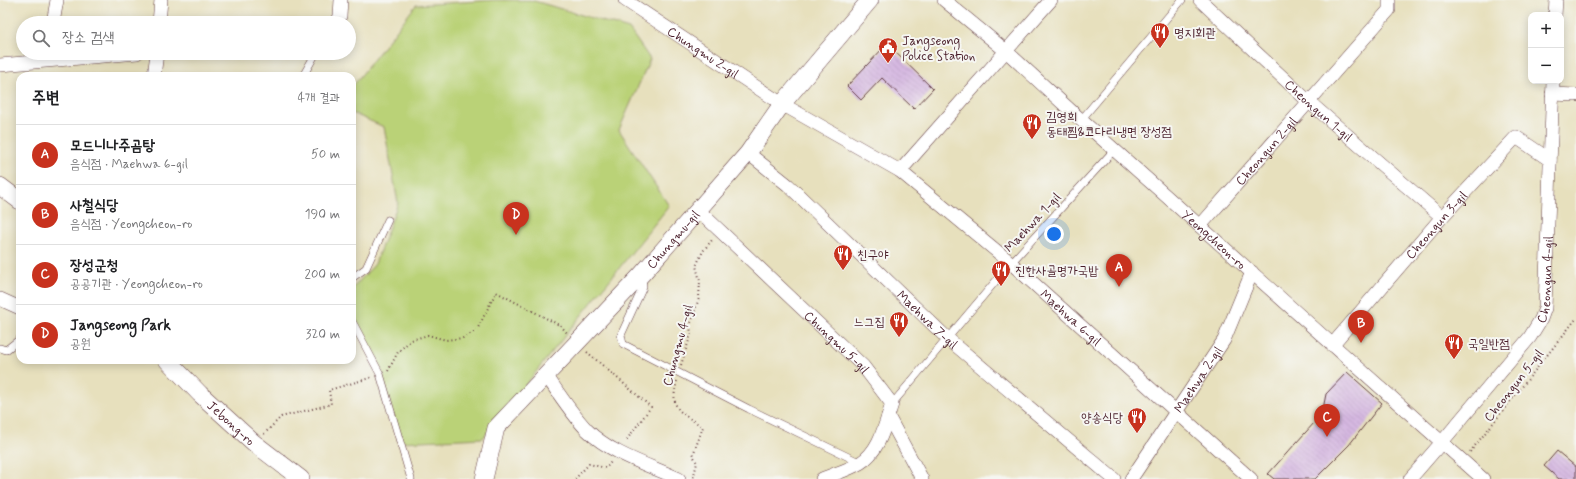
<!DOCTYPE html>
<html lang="ko">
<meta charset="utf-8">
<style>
:root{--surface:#fff;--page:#f6f6f6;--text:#202124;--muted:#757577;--line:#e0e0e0;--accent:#c8321e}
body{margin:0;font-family:Mynerve,"Poor Story",sans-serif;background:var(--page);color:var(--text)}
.controls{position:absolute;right:12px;top:12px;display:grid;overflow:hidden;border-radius:8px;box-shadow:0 2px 10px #0003}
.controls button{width:36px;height:36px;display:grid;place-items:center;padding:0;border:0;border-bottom:1px solid var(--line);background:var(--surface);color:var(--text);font:20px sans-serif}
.you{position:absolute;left:1054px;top:234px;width:14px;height:14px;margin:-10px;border:3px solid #fff;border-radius:50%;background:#1a73e8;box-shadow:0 0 0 6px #1a73e833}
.badge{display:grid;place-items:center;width:26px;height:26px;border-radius:50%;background:var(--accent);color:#fff;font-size:13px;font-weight:700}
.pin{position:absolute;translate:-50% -33px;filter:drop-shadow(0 1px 2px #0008)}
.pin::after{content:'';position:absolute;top:21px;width:14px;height:12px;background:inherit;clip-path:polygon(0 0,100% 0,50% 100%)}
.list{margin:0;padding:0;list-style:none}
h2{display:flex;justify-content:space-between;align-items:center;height:52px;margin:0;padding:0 16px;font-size:17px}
h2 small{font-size:13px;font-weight:400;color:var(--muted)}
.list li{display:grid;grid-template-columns:26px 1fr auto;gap:12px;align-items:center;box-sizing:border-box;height:60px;padding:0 16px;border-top:1px solid var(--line)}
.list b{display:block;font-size:15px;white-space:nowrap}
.list p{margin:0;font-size:13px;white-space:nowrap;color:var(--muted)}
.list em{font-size:13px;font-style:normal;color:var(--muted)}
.icon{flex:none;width:22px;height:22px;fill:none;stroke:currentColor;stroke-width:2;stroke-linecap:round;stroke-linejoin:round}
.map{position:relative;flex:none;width:1576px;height:479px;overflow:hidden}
.search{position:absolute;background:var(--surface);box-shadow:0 2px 10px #0003;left:16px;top:16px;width:340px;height:44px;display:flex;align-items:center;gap:10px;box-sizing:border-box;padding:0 14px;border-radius:22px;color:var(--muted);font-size:15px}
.panel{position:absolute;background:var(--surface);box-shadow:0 2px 10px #0003;left:16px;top:72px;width:340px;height:292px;border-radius:12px}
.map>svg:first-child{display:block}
.park{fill:#bad277;stroke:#827851}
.building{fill:url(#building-back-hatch)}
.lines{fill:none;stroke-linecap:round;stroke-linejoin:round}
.service-casing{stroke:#623c41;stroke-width:8}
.minor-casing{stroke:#623c41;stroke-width:14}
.tertiary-casing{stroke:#623c41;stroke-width:18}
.path{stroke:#623c41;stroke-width:2;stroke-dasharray:1 3;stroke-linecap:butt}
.service{stroke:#fff;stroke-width:7}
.minor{stroke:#fff;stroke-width:13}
.tertiary{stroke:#fff;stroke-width:17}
.labels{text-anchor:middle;stroke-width:4;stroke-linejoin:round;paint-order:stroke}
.poi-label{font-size:13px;fill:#4a1f2b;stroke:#f6f6f2;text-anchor:start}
.street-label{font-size:13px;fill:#4a1f2b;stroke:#f6f6f2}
</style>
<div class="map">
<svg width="1576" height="479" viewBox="0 0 1576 479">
<defs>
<pattern id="building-back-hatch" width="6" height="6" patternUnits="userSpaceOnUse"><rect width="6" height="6" fill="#d5b8e1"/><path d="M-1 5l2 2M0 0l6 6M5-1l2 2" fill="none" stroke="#b89ec1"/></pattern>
</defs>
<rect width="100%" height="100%" fill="#f6f6f2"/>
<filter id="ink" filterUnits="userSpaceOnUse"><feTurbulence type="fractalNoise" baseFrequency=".025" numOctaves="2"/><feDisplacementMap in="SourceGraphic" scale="8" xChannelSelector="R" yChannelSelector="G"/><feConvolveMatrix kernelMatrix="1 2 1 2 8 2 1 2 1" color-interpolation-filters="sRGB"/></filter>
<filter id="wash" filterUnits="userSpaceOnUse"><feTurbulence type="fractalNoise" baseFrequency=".012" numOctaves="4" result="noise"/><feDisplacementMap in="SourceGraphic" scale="16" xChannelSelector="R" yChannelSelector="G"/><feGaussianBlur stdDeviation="0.9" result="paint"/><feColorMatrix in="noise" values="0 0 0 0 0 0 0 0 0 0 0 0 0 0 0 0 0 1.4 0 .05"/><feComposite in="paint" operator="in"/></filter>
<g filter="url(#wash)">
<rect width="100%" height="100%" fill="#e7e0bd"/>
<path class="park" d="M494,0H531L629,29L650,59L619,130L669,206L483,438L400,442L380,374L352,315V289L375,264L398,203L384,127L352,113V87L416,5Z"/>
<g id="blocks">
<path class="building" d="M887,44L933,89L914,109L882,78L861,100L847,86Z
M1347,372L1382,403L1349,445L1315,479H1274L1268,474L1324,412V404L1326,394Z
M1557,451L1576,467V479H1559L1544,466Z"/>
</g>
</g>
<g filter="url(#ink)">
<use href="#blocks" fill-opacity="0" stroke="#623c41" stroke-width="1"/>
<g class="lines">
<defs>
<path id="service" d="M303,76L316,53
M1081,120L1182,0
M352,278L366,268L388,220
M642,278L643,287L621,335L623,344L749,409L861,463
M352,321L380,374L411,479
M0,348L6,350L20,339
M892,404L1011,263L1115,149"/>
<g id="minor">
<path id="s1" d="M625,0L782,104L900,171L1011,263L1251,479"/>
<path id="s2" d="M944,0L1006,51L1081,120L1483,479"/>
<path id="s3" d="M1200,0L1309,102L1442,217"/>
<path d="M1555,15L1556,0"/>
<path d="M53,23L57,0"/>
<path d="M159,23L161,0"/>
<path d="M337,23L340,16L341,0"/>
<path d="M0,65L137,53"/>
<path d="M154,76L157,53"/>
<path d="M1552,94L1576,95"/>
<path id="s4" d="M748,153L788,185L947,338L1114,479"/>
<path d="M900,171L1051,0"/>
<path id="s5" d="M697,209L863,366L892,404C885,424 880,451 860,463C848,470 834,474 822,479"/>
<path id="s6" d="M1200,226L1389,10V0"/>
<path d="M0,299L20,308"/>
<path id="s7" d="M1332,345L1442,217L1516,137L1550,160"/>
<path d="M546,375C559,394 571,413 587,430C611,454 649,465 679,479"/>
<path d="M888,416L922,479"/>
<path id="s8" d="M1131,479L1224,340L1252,272"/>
<path id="s9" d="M1410,479L1442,442L1530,337L1541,319L1545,308L1553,81"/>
</g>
<g id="tertiary">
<path d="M0,186L20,201"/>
<path id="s10" d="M167,360L200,394L254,443L301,479"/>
<path id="s11" d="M484,479L496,428L642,274L748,153L782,104L870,0"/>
</g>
</defs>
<use href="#service" class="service-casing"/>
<use href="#minor" class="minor-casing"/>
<use href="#tertiary" class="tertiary-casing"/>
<path class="path" d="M587,352L651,407L625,442
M681,365L691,334L690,326L699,298L700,281L696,266L703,251L712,240
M388,371L398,352L411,340L428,335L446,340L463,338L477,330L496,292L561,326L568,334
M677,381C669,411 681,412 703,427L693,455L697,463L693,479
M264,434L281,417L331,404L329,390L373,377
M1470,452L1576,319
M575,479L589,464L606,468L611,462"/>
<use href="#service" class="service"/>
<use href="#minor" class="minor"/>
<use href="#tertiary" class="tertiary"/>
</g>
</g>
<defs>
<symbol id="restaurant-pin" viewBox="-11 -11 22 30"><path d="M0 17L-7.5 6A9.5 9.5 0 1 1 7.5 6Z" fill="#c8321e" stroke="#f6f6f2"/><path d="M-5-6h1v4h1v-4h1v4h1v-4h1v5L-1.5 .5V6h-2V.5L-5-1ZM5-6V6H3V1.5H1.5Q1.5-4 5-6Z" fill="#fff"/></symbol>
<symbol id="civic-pin" viewBox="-11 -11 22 30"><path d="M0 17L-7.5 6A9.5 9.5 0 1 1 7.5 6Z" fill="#c8321e" stroke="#f6f6f2"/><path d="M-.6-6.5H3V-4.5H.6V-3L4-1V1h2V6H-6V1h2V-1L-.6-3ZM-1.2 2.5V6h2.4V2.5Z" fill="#fff"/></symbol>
</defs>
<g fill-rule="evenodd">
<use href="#restaurant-pin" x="1149" y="21" width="22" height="30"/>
<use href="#civic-pin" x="877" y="36" width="22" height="30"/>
<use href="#restaurant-pin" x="1021" y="112" width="22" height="30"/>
<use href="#restaurant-pin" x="832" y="243" width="22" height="30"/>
<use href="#restaurant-pin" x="990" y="259" width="22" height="30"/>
<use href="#restaurant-pin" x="888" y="310" width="22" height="30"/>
<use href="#restaurant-pin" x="1443" y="332" width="22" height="30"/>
<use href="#restaurant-pin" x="1126" y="406" width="22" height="30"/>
</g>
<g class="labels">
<g class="poi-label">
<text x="1174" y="37">명지회관</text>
<text x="902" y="45">Jangseong<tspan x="902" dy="15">Police Station</tspan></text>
<text x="1046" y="121">김영희<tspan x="1046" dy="15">동태찜&amp;코다리냉면 장성점</tspan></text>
<text x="857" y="259">친구야</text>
<text x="1015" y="275">진한사골명가국밥</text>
<text x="885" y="326" text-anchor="end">느그집</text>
<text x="1468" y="348">국일반점</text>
<text x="1123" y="422" text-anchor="end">양송식당</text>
</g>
<g class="street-label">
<text dy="5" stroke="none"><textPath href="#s1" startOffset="94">Chungmu 2-gil</textPath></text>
<text dy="5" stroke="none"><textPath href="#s3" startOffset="162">Cheongun 1-gil</textPath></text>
<text dy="5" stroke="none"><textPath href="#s6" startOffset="100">Cheongun 2-gil</textPath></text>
<text transform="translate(1032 222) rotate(-47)" y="5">Maehwa 1-gil</text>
<text dy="5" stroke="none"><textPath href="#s7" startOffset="159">Cheongun 3-gil</textPath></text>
<text dy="5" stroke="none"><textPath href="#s11" startOffset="311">Chungmu-gil</textPath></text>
<text dy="5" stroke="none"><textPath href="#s2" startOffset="361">Yeongcheon-ro</textPath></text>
<text dy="5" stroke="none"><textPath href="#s9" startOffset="247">Cheongun 4-gil</textPath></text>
<text dy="5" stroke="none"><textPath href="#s1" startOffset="549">Maehwa 6-gil</textPath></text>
<text dy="5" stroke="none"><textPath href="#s4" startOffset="245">Maehwa 7-gil</textPath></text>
<text dy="5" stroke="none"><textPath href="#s5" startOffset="193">Chungmu 5-gil</textPath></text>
<text transform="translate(677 345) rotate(-75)" y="5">Chungmu 4-gil</text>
<text dy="5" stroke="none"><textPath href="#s8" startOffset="120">Maehwa 2-gil</textPath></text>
<text transform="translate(1513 385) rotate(-52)" y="5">Cheongun 5-gil</text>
<text dy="5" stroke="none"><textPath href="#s10" startOffset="90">Jebong-ro</textPath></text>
</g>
</g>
</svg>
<div class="controls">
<button>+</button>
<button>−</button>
</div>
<div class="you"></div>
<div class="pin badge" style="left:1119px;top:287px">A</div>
<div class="pin badge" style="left:1361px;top:343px">B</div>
<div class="pin badge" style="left:1327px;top:437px">C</div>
<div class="pin badge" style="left:516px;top:235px">D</div>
<div class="search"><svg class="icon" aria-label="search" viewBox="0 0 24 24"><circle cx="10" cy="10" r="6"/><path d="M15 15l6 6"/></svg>장소 검색</div>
<section class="panel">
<h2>주변<small>4개 결과</small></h2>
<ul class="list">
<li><span class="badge">A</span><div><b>모드니나주곰탕</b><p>음식점 · Maehwa 6-gil</p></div><em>50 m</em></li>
<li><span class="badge">B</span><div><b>사철식당</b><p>음식점 · Yeongcheon-ro</p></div><em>190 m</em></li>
<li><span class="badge">C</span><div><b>장성군청</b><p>공공기관 · Yeongcheon-ro</p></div><em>200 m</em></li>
<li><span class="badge">D</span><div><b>Jangseong Park</b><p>공원</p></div><em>320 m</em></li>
</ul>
</section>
</div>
